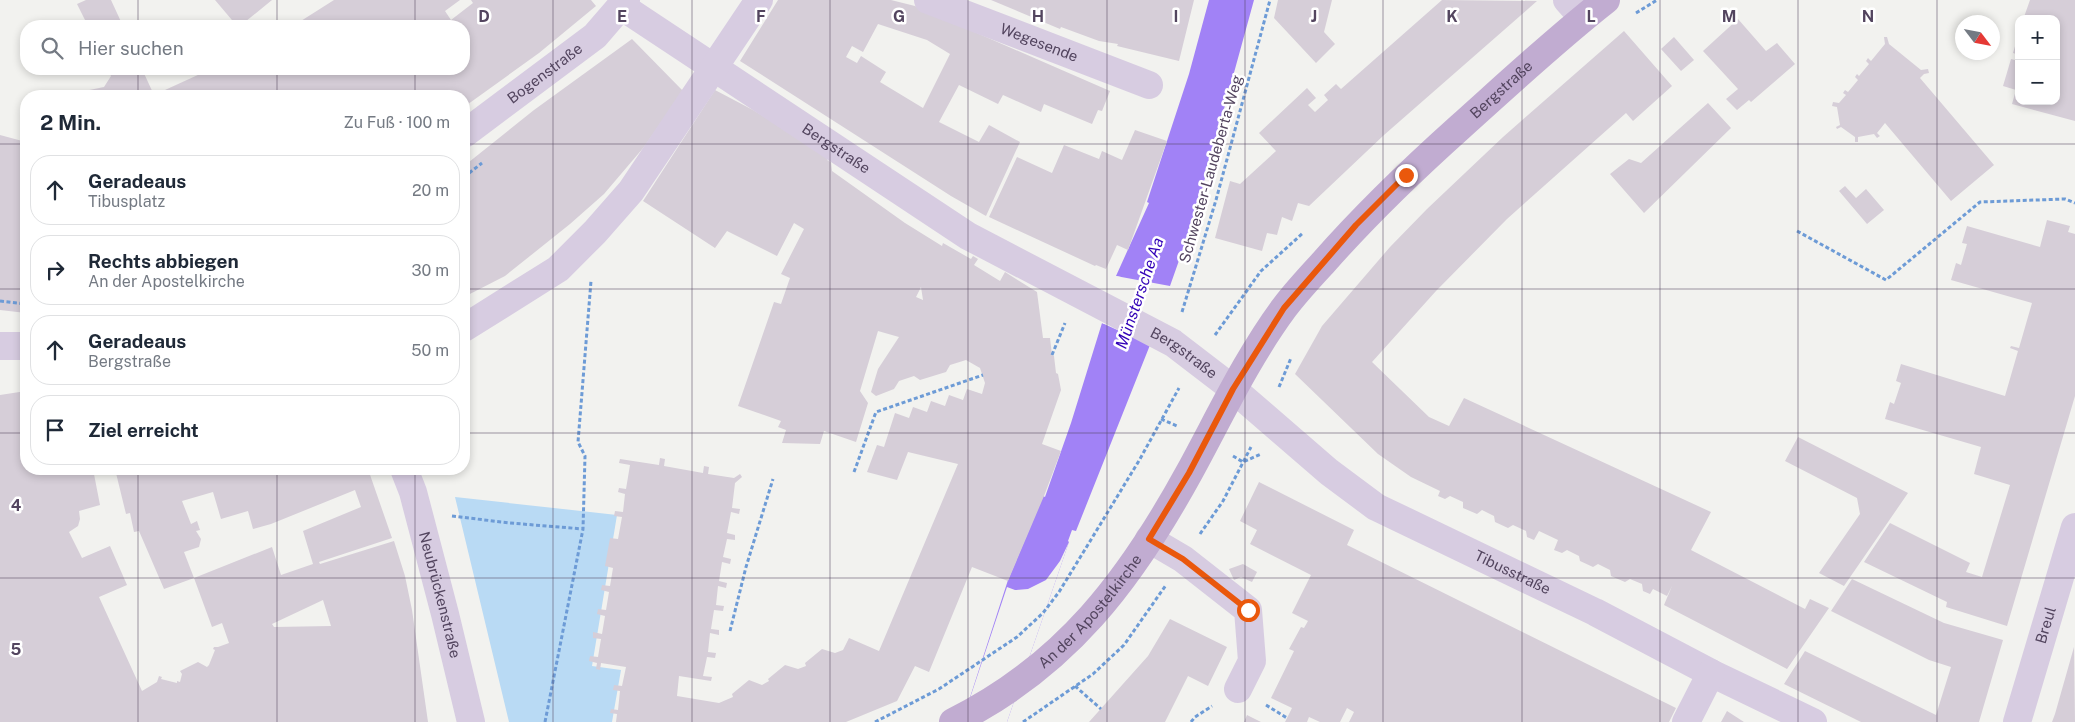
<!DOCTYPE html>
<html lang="de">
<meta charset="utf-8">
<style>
:root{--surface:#fff;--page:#f6f6f7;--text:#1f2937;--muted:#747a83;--line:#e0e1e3}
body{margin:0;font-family:"Public Sans",sans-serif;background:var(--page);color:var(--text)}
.controls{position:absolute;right:15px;top:15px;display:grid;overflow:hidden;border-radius:10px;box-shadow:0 2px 8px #0003}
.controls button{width:45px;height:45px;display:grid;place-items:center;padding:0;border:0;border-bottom:1px solid var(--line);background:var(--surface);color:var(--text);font:25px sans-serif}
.compass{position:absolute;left:1955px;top:15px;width:45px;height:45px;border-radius:50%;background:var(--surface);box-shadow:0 2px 8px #0003;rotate:122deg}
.stop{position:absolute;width:15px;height:15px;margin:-11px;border:4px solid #ea580c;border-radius:50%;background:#fff}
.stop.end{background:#ea580c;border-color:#fff;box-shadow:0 1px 5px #0008}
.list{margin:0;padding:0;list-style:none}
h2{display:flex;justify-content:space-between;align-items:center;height:65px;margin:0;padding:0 20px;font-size:21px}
h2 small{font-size:16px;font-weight:400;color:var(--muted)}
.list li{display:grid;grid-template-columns:32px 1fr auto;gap:15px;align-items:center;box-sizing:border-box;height:70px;margin:0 10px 10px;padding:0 10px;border:1px solid var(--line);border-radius:20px}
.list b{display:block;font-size:19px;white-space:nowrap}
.list p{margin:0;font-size:16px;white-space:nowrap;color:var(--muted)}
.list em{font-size:16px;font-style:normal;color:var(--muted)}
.icon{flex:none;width:28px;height:28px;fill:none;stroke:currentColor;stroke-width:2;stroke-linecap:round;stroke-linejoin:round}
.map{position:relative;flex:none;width:2075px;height:722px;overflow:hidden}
.search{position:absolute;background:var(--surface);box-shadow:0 2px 8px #0003;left:20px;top:20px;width:450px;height:55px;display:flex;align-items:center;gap:12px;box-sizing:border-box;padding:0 18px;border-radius:20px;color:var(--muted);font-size:19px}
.panel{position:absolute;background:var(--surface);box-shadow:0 2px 8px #0003;left:20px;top:90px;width:450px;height:385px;border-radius:20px}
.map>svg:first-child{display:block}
.green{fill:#b9daf4}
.water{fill:#a182f6}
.pier{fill:#f2f2ef}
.building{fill:#d6ced8;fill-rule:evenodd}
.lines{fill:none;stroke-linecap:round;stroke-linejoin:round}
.path{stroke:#6d9bd6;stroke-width:3;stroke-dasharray:4 2.5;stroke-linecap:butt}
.minor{stroke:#d7cce1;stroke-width:28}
.major{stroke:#c1acd1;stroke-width:28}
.route{stroke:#ea580c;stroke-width:6}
.grid{fill:none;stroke:#53455f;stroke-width:1;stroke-opacity:0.55}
.labels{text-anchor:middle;stroke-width:5;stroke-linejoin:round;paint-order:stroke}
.street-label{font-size:15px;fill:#53455f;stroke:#fff}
.water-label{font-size:16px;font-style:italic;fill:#3100b7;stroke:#fff}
.grid-label{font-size:16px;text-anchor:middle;font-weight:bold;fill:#53455f;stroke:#fff;stroke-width:5;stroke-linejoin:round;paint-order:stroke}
</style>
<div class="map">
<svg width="2075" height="722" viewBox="0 0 2075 722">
<rect width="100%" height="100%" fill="#f2f2ef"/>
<path class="green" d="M455,497L617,515L592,666L621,670L612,722H509Z"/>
<path class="water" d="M1209,0H1254L1194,218L1170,286H1165L1145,343L1150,345L1076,531L1072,530L1068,541L1069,542L1007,722H962L1008,580L1043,496L1045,497L1071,423L1102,323L1104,324L1121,277L1116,276L1149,203L1147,202L1189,74Z"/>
<path class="pier" d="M1116,276L1170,286L1167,288L1148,342L1150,345L1102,323L1118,279L1115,278Z
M1069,542L1007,722H962L1007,587L1015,590L1028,589L1046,580L1060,561Z"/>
<path class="building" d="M86,0H111L123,26H88L77,4Z
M215,0H272L240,26H237Z
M334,0H460L445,11L451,20L473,3L471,0H591L596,6L539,53L464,107V96H60L104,87L111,76L107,69H142L154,95L211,69H464V26H293Z
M778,0H891L915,6L1110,91L1102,111L1098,110L1092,124L1044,104L1041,112L1003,95L998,104L959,85L939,122L979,142L989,125L1020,142L986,216L951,196L740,61ZM878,24L927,40L950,54L923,108L880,82L886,72L861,56L857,63L846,57L852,46L863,52Z
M991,0H1194L1179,61L1117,46L1118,44L1099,41L1061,27L1060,29Z
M1278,0H1332L1324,32L1335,44L1316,63L1274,18Z
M1442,0L1537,1L1384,135L1309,206L1298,203L1292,221L1282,217L1277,235L1267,233L1262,251L1215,238L1230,181L1240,184L1276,151L1259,133L1307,88L1316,98L1308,105L1315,112L1328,100L1324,95L1336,84L1341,89Z
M2030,0H2075V121L2012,104L2016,90L2003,86L2011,59L2019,61V101H2056V19H2031L2024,17Z
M1738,19L1766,51L1777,43L1795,64L1751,102L1749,100L1737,110L1726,99L1738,89L1703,51Z
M1624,31L1672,86L1633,121L1626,113L1507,219L1436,291L1372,362L1429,417L1449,426L1464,398L1711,512L1691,550L1805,609L1810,599L1829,608L1787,669L1664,605L1672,586L1667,596L1653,589L1650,594L1643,591L1642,584L1630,579L1625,582L1611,576L1610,570L1598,564L1593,567L1580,561L1579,556L1567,550L1562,553L1554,550L1558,540L1539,531L1534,540L1527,537L1526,531L1513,525L1508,528L1495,522L1494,516L1482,510L1477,514L1463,508V502L1450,496L1445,499L1438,496L1440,491L1411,477L1378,454L1295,374L1322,326L1390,247L1427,209L1503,137Z
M2018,36H2019V55L2013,53Z
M1674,37L1694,60L1681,71L1661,49Z
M1884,37H1887L1889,44L1921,70L1928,69L1929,73L1924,74L1920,78L1994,165L1951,201L1885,123L1877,133L1880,136L1877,138L1874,134L1858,137V142H1855V137L1841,127L1837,129L1836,127L1840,125L1837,107L1832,106L1833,102L1839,103L1846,95L1843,93L1845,90L1848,92L1858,80L1855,77L1857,74L1859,76L1869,64L1866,61L1868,58L1871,61L1885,44Z
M632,39L683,91L644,147L604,194L570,224L505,276L464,297V166L534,110Z
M715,90L753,110L828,156L827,160L831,162L832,171L905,223L942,246L943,243L971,259L973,256L978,259L974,265L1000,281L1005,272L1037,292L1043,338H1050L1052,355L1054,356L1056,373L1058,374L1061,390L1042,444L1061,451L1044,496L1008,581L972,567L929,672L915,666L897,701L846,722H616L617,714L610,713L611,709L618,710L620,691L613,690L614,685L622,686L626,667L601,663L600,670L596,669L597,663L589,661L590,656L598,657L601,639L593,638V632L602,634L605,616L597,614L598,609L606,610L609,592L601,590L602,585L610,586L613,568L605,566L610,538L618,539L622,517L614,516L615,511L623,512L625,494L618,492L619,488L626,489L630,465L619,463L620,459L659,465L660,458L665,459L664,466L703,473L704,466L709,467L708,474L734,478L740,474L742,477L735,483L732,508L740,509L739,514L731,512L727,533L735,535V540L727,539L723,557L731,559L730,564L722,562L719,581L727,583L726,588L718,586L716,605L724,606L723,611L714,610L711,629L719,630V635L710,633L708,652L716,653L715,658L707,657L703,676L712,677L711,681L679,676L677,696L719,703L733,697L732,694L749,680L762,685L769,681L768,679L785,665L798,669L806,666L805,663L822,649L835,653L843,650L849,638L879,651L958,464L908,452L897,480L867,472L877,445L884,447L895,413L909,418L913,407L927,412L931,401L945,406L949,395L963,400L967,389L982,394L985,383L980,368L966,360L950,365L946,372L920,380L914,376L899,381L894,389L876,396L871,392L878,369L899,337L878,331L860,391L868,403L856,442L824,431L820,444L782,443L786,430L778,427L781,421L738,406L774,302L781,304L790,278L781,274L804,229L794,223L777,256L727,231L715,248L643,201ZM921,287L923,300L916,297Z
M1708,103L1731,128L1644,213L1610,174L1629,159L1641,163Z
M1135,130L1167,141L1128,250L1117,245L1106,269L1096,265L1095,266L989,217L1017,157L1052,173L1064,145L1099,159L1102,151L1122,160Z
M0,135L26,142V313L0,310Z
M1845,186L1856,198L1866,189L1884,210L1867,224L1839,191Z
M2047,220L2070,226L2068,232L2075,234V396L2007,626L1946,607L1947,602L1864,562L1890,523L1970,563L1966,572L1982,577L2010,485L1974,474L1981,447L1885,419L1890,402L1894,404L1901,383L1896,381L1901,364L2005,396L2018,351L2010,348L2011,346L2019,348L2032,303L1951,280L1956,263L1961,265L1967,244L1962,243L1967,226L2040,247Z
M26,391V469H93L100,505L79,511L80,519L78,526L69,532L82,558L110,546L127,585L99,597L142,691L157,682L159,676L162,677L161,679L177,683V681L180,682L182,674L180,671L198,662L207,667L209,665L215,650L213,649L214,647H218L229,643L222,623L212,627L194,578L272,547L281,575L313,564L303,531L361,507L355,490L271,524L253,529L248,511L221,519L213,492L182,501L191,524L197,521L200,530L196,531L201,539L199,547L184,552L194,578L164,589L139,531L134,532L130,513L126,514L115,469H256V471L270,469H368L392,538L319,562L320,564L394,541L405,576L412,610L428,722H0V395ZM323,600L331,626L274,627L272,624Z
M1798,437L1908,493L1844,586L1819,573L1860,514L1857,498L1785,461Z
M1259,482L1354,530L1347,545L1676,708L1669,722H1349L1354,712L1347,708L1340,722H1320L1309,717L1307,722H1285L1292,708L1271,698L1294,651L1289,649L1301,627L1304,628L1308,621L1292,613L1311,575L1250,544L1257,530L1240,521Z
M1243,564L1257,572L1252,582L1241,577L1234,580L1229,569Z
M1852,579L1944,623L2003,640L1979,722H1861L1784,684L1805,651L1936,715L1951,667L1929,660L1831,611Z
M1170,619L1227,647L1208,686L1188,676L1165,722H1089L1148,656Z
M2074,647L2075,722H2052L2055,714Z
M1727,711L1744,722H1721Z
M1247,715L1261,722H1244Z"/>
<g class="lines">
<path class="path" d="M1636,13L1657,0
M464,177L482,163
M1797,231L1886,280L1980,202L2065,199L2075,203
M0,301L26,304
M1182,312L1216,200L1270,0
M1215,335L1261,271L1303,233
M1052,355L1065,323
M1279,387L1291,358
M1161,419L1177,426
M1233,456L1243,462L1261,454
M854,472L876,412L983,375
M452,516L510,523L583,529
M1200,534L1223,501L1251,447
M730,631L746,567L773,479
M1075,686L1101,709
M1266,705L1287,718
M545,722L583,529L585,456L578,442L591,281
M875,722L939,689L1017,637L1043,613L1059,592L1092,538L1140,459L1179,388
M1023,722L1093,674L1124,645L1166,585
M1191,722L1195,717L1212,706"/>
<g class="minor">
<path id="s1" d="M928,0L1149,85"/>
<path d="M1567,0L1583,18"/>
<path id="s2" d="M621,6L968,236L1173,343L1233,389L1329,472L1376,507L1595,612L1711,673L1813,722"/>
<path id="s3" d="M464,134L595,36L626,0"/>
<path d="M464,328L558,269L595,232L631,191L759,0"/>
<path d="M0,346H26"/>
<path id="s4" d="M404,469L413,492L445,614L471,722"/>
<path d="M1149,539L1183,559L1248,610L1252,661L1238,689"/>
<path d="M1686,722L1711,673"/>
<path id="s5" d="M2017,722L2075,527"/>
</g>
<path class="major" id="s6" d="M953,722C1066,666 1131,579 1190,471C1220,416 1247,358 1284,308C1296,292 1310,277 1323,263C1366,214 1412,170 1460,127C1508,84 1555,40 1606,0"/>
</g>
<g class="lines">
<path class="route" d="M1248,610L1183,559L1149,539L1189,473L1233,389L1284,308L1356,225L1406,175"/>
</g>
<path class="grid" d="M138,0V26M277,0V26M415,0V26M553,0V722M692,0V722M830,0V722M968,0V722M1107,0V722M1245,0V722M1383,0V722M1522,0V722M1660,0V722M1798,0V722M1937,0V722M138,69V96M277,69V96M415,69V96M0,144H26M464,144H2075M0,289H26M464,289H2075M0,433H26M464,433H2075M138,469V722M277,469V722M415,469V722M0,578H2075"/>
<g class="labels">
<g class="street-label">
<text dy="5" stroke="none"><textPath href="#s1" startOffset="119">Wegesende</textPath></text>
<text dy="5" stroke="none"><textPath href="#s3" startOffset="101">Bogenstraße</textPath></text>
<text dy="5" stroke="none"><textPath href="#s6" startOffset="848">Bergstraße</textPath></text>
<text dy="5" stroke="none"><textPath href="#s2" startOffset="258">Bergstraße</textPath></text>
<text transform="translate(1211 169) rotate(-74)" y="5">Schwester-Laudeberta-Weg</text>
<text dy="5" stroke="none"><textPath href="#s2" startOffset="662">Bergstraße</textPath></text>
<text dy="5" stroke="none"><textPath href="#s2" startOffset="1060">Tibusstraße</textPath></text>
<text dy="5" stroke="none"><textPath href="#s4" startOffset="131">Neubrückenstraße</textPath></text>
<text dy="5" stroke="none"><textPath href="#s6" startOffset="178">An der Apostelkirche</textPath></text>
<text dy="5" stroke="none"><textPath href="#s5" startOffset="101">Breul</textPath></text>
</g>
<g class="water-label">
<text transform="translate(1139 293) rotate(-71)" y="6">Münstersche Aa</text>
</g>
</g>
<g class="grid-label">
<text x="484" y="22">D</text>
<text x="622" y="22">E</text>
<text x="761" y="22">F</text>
<text x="899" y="22">G</text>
<text x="1038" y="22">H</text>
<text x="1176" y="22">I</text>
<text x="1314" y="22">J</text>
<text x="1452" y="22">K</text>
<text x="1591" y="22">L</text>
<text x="1729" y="22">M</text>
<text x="1868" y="22">N</text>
<text x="16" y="511">4</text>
<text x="16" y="655">5</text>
</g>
</svg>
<div class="controls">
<button>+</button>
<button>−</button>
</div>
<svg class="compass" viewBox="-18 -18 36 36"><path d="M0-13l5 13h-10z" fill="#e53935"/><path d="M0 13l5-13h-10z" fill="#747a83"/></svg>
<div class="stop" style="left:1248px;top:610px"></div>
<div class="stop end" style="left:1406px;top:175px"></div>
<div class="search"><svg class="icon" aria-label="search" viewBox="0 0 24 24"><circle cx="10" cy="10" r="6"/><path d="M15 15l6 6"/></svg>Hier suchen</div>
<section class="panel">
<h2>2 Min.<small>Zu Fuß · 100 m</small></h2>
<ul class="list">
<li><svg class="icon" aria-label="ahead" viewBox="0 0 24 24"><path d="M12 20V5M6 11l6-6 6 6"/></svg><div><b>Geradeaus</b><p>Tibusplatz</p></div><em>20 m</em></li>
<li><svg class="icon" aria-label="right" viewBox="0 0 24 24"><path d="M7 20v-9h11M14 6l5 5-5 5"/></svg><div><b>Rechts abbiegen</b><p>An der Apostelkirche</p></div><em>30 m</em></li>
<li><svg class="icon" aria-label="ahead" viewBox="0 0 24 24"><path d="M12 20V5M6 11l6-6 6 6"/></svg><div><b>Geradeaus</b><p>Bergstraße</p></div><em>50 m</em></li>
<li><svg class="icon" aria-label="arrive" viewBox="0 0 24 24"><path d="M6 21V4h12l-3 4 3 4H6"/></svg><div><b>Ziel erreicht</b></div></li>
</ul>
</section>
</div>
